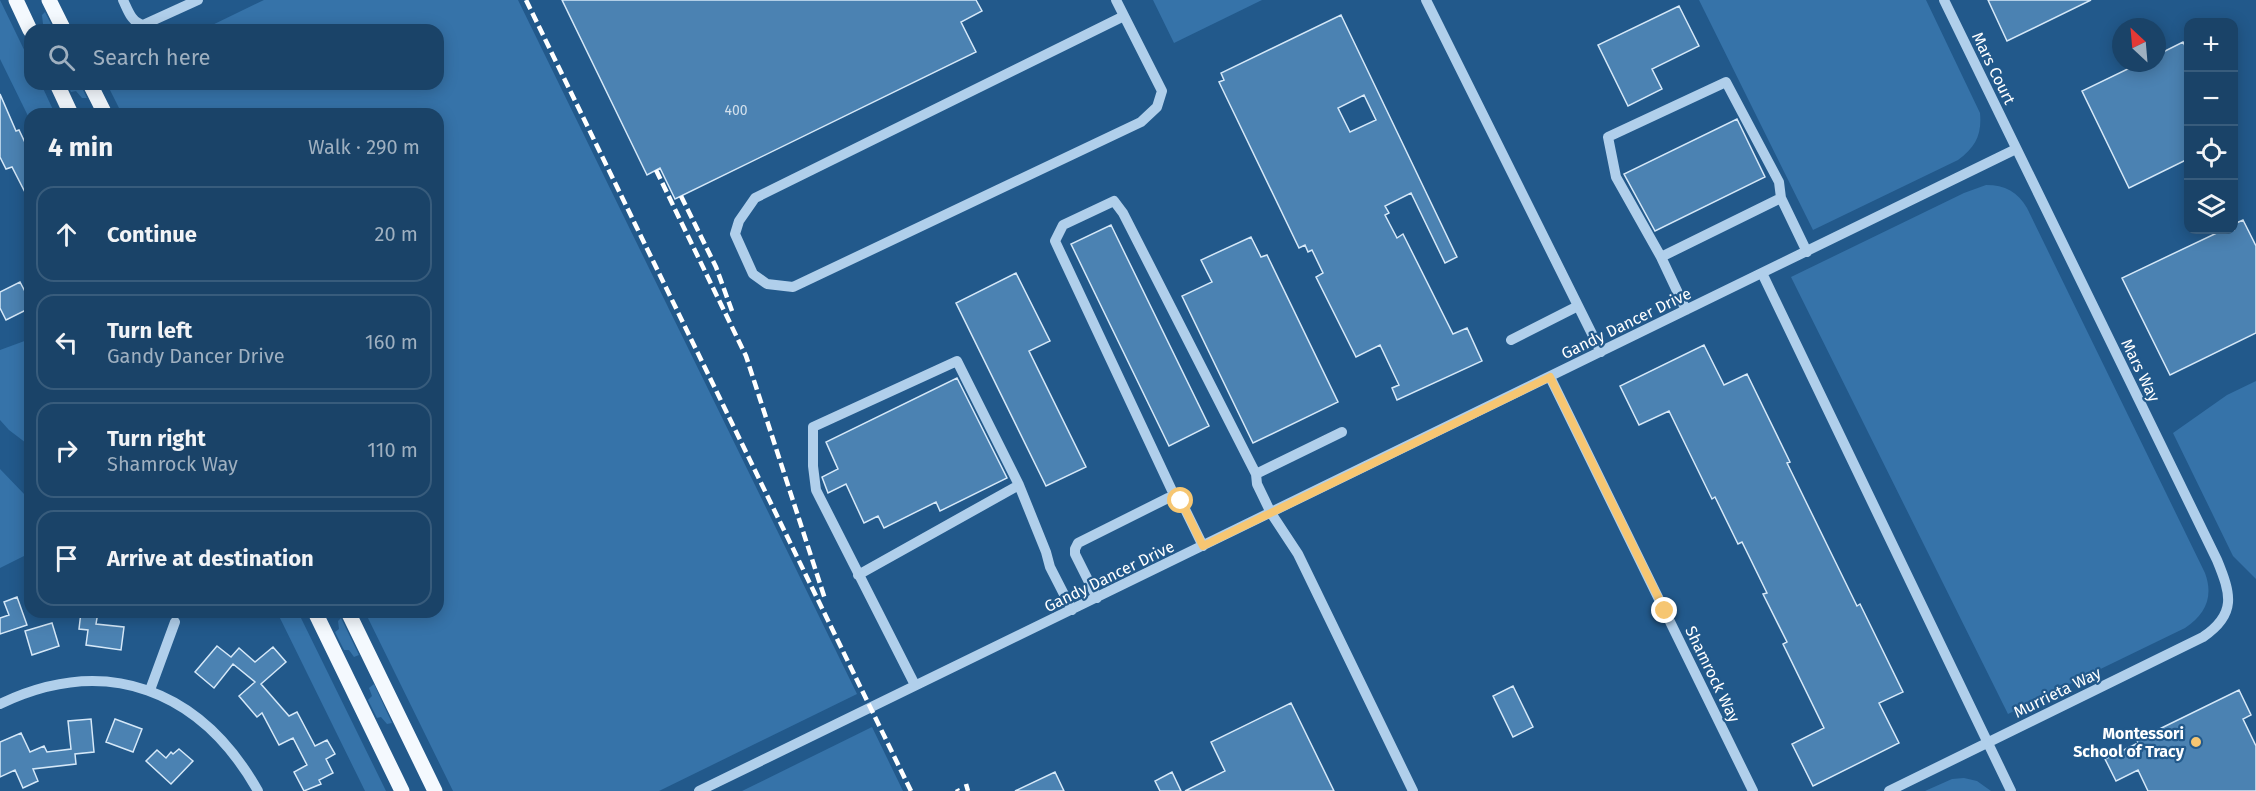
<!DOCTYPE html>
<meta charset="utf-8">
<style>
:root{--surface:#1a4368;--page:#274e71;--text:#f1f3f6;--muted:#9fb0c0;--line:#385c7c}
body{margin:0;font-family:"Fira Sans",sans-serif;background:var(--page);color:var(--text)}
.controls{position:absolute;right:18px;top:18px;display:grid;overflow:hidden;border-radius:12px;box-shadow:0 3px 15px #0003}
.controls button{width:54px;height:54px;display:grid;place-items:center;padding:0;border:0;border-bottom:2px solid var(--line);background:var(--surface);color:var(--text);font:30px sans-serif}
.compass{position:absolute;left:2112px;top:18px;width:54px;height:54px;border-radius:50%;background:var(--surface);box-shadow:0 3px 15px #0003;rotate:334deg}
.stop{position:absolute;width:18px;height:18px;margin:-14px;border:4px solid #f6c672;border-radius:50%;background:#fff}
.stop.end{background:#f6c672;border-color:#fff;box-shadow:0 2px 6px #0008}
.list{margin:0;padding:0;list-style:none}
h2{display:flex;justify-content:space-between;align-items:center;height:78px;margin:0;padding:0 24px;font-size:26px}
h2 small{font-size:20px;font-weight:400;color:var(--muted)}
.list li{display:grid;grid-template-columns:39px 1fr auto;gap:18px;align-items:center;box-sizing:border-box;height:96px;margin:0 12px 12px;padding:0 12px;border:2px solid var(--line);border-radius:18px}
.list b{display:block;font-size:22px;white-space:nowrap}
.list p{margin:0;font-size:20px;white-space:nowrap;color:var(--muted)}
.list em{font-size:20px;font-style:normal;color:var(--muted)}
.icon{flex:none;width:33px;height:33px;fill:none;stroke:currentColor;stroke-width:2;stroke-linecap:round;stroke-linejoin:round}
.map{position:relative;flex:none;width:2256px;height:791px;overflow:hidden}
.search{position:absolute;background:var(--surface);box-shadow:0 3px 15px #0003;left:24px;top:24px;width:420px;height:66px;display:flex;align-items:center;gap:15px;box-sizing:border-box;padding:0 21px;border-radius:18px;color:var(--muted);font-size:22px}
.panel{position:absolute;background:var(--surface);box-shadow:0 3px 15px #0003;left:24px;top:108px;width:420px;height:510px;border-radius:18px}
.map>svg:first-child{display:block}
.green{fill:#3673a9}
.building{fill:#4b82b2;stroke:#d5e8f8;stroke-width:1.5;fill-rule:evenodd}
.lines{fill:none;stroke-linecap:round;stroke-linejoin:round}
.minor{stroke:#b0cfeb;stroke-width:10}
.major{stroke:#f4f9fe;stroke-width:15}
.rail{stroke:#fff;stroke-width:4.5;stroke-dasharray:10 4.5;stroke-linecap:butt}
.route{stroke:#f6c672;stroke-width:8}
.poi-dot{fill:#f6c672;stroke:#22598b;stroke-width:2}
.labels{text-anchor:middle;stroke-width:4.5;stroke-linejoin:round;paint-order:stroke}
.number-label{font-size:14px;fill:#d2e0ec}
.street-label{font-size:16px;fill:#fff;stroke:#22598b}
.poi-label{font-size:16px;font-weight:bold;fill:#fff;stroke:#22598b;text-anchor:end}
</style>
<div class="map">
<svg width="2256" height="791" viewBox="0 0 2256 791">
<rect width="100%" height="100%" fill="#22598b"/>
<path class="green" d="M0,0L30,62V84H41L55,114H30V120L0,59Z
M264,0H518L857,694L659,791H453L365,612H438V114H122L107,84H438V30H202Z
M1153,0H1262L1174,43Z
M1699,0H1926L1980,113C1982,134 1976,147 1958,160L1813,230Z
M45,12L54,30H41L40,27L43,24L42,15Z
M67,84H80L87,98H82L76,91L71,92Z
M1986,185C2005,185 2018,192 2027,208L2205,573C2214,597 2205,615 2185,628L2008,714L1791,277L1964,193Z
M30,339V446L9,430L0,420V350Z
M2256,381V579L2233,556L2173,433L2227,395Z
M0,469L25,495L30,502V553L0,568Z
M277,612H298L386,791H365Z
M341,618L359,655L354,657L349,650H344L335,632L339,629L338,621Z
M374,684L392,723L387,724L381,717L377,718L368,700L372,696L369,688Z
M872,727L903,791H742Z
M1964,778L1977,781L1991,791H1925L1952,779Z"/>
<path class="building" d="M562,0H976L982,11L961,22L976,52L675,199L660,168L647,175Z
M1988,0H2091L2007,41Z
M1679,6L1699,46L1652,69L1662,89L1628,106L1598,45Z
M1341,15L1457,257L1445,263L1411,193L1385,206L1389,213L1385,215L1397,238L1403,234L1453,334L1467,328L1482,361L1397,400L1392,388L1399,385L1380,345L1356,357L1316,277L1323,273L1312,250L1308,252L1305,245L1299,248L1219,82L1224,80L1221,73ZM1364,95L1376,120L1350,132L1338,108Z
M2183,42L2188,52V159L2129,188L2082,91L2140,63H2157V55Z
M0,94L16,131L19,130L30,153V202L12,167L6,169L0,157Z
M1737,119L1765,177L1655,231L1624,174Z
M2243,220L2256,246V333L2170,375L2122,278L2223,230H2234V224Z
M1111,225L1209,426L1169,446L1071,244Z
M1251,237L1261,257L1267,255L1338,402L1253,443L1182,296L1212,282L1201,260Z
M1016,273L1050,341L1029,351L1086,467L1046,486L956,303Z
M20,282L30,301V308L6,320L0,308V292Z
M1704,345L1724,385L1747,374L1790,462L1787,463L1857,606L1860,604L1903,692L1879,703L1899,743L1813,786L1792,744L1824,728L1783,644L1787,642L1763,594L1767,593L1742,542L1738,544L1715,497L1712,499L1669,411L1639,425L1620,386Z
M957,378L1007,478L940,511L936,502L884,528L878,516L864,523L846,484L828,493L822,477L838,469L826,442Z
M17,597L27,625L0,634V618L9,615L4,602Z
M81,612H98L96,624L124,627L121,650L86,645L88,630L79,629Z
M52,623L59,646L32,655L25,631Z
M217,646L231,657L239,648L255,662L273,647L286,662L261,684L289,716L297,712L315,746L327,740L335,754L326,759L333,773L319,780L321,784L304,791L294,772L307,765L293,738L279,745L262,713L257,717L239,696L255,682L233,664L214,688L195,672Z
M1513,686L1533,727L1513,737L1493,696Z
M2239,690L2251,715L2243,719L2256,746V791H2148L2138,770L2116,781L2105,759L2138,743L2137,740Z
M1291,703L1334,791H1185L1225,771L1211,742Z
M91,719L94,752L75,754L76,764L33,769L38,781L23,788L15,770L0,777V742L21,733L30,752L44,746L47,752L71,749L68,721Z
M115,719L142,729L133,752L106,742Z
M179,749L193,761L171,784L146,761L157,750L166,758L171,752L173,754Z
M1055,772L1064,791H1015Z
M1172,772L1181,791H1160L1155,781Z"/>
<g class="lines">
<path class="minor" d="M123,0C128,10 131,22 143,25L198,0
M1116,0L1162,91L1157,107L1141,122L793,287L767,284L753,274L735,234L739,221L755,198L1124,16
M1426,0L1601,352
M1661,257L1781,198
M1762,273L2011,791
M1686,310L1661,257L1616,177L1608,137L1726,82L1779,182L1781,198L1807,252
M1511,340L1578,306
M1550,377L1753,791
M1342,432L1256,474L1257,484L1271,513L1298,554L1413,791
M1175,497L1055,241L1063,225L1114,201L1123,213L1256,474
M858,575L1019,485
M1097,598L1075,554V549L1078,543L1168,498L1175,497L1181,501L1203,546
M915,685L816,490L813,466V427L957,361L1019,485L1046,552L1050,567L1072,610
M150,690L175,622
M0,704C107,653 201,690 258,791
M699,791L2016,149
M1889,791L2203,637C2237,614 2231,594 2217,560L1944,0"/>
<path class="major" d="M16,0L30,30
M49,0L64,30
M57,84L71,114
M90,84L105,114
M315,612L402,791
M348,612L435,791"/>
<path class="rail" d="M526,0L911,791
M656,170L746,356L825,599
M681,196L716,267L732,311
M966,784L968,791
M957,789L958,791"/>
</g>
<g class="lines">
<path class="route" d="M1181,501L1203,546L1550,377L1665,611"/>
</g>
<circle class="poi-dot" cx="2196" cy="742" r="6"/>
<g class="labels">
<g class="number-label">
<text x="736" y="115">400</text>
</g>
<g class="street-label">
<text transform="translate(1994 68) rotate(64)" y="6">Mars Court</text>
<text transform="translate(1626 323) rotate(-26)" y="6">Gandy Dancer Drive</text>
<text transform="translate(2141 370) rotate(64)" y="6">Mars Way</text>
<text transform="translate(1109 576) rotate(-26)" y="6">Gandy Dancer Drive</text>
<text transform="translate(1713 674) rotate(64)" y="6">Shamrock Way</text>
<text transform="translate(2057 692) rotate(-26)" y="6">Murrieta Way</text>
</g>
<g class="poi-label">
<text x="2184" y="739">Montessori<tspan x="2184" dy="18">School of Tracy</tspan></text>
</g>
</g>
</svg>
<div class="controls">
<button>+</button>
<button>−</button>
<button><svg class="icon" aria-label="locate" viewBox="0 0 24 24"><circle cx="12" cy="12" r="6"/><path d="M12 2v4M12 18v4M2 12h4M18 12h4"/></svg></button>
<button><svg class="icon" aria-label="layers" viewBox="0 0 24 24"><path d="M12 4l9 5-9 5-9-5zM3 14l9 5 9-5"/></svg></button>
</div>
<svg class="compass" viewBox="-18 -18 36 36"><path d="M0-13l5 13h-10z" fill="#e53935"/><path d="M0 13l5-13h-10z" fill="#9fb0c0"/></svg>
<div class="stop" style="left:1181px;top:501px"></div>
<div class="stop end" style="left:1665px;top:611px"></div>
<div class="search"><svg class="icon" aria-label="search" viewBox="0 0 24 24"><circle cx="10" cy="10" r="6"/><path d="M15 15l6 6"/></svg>Search here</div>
<section class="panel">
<h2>4 min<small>Walk · 290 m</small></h2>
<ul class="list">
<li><svg class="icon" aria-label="ahead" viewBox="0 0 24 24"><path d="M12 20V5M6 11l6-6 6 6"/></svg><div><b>Continue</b></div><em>20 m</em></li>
<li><svg class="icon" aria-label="left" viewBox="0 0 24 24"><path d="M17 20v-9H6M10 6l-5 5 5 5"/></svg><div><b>Turn left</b><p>Gandy Dancer Drive</p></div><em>160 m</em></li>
<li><svg class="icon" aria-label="right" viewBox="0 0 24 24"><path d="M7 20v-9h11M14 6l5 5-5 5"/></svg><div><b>Turn right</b><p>Shamrock Way</p></div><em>110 m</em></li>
<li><svg class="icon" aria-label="arrive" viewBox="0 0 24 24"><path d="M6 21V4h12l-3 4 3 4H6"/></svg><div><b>Arrive at destination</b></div></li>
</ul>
</section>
</div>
